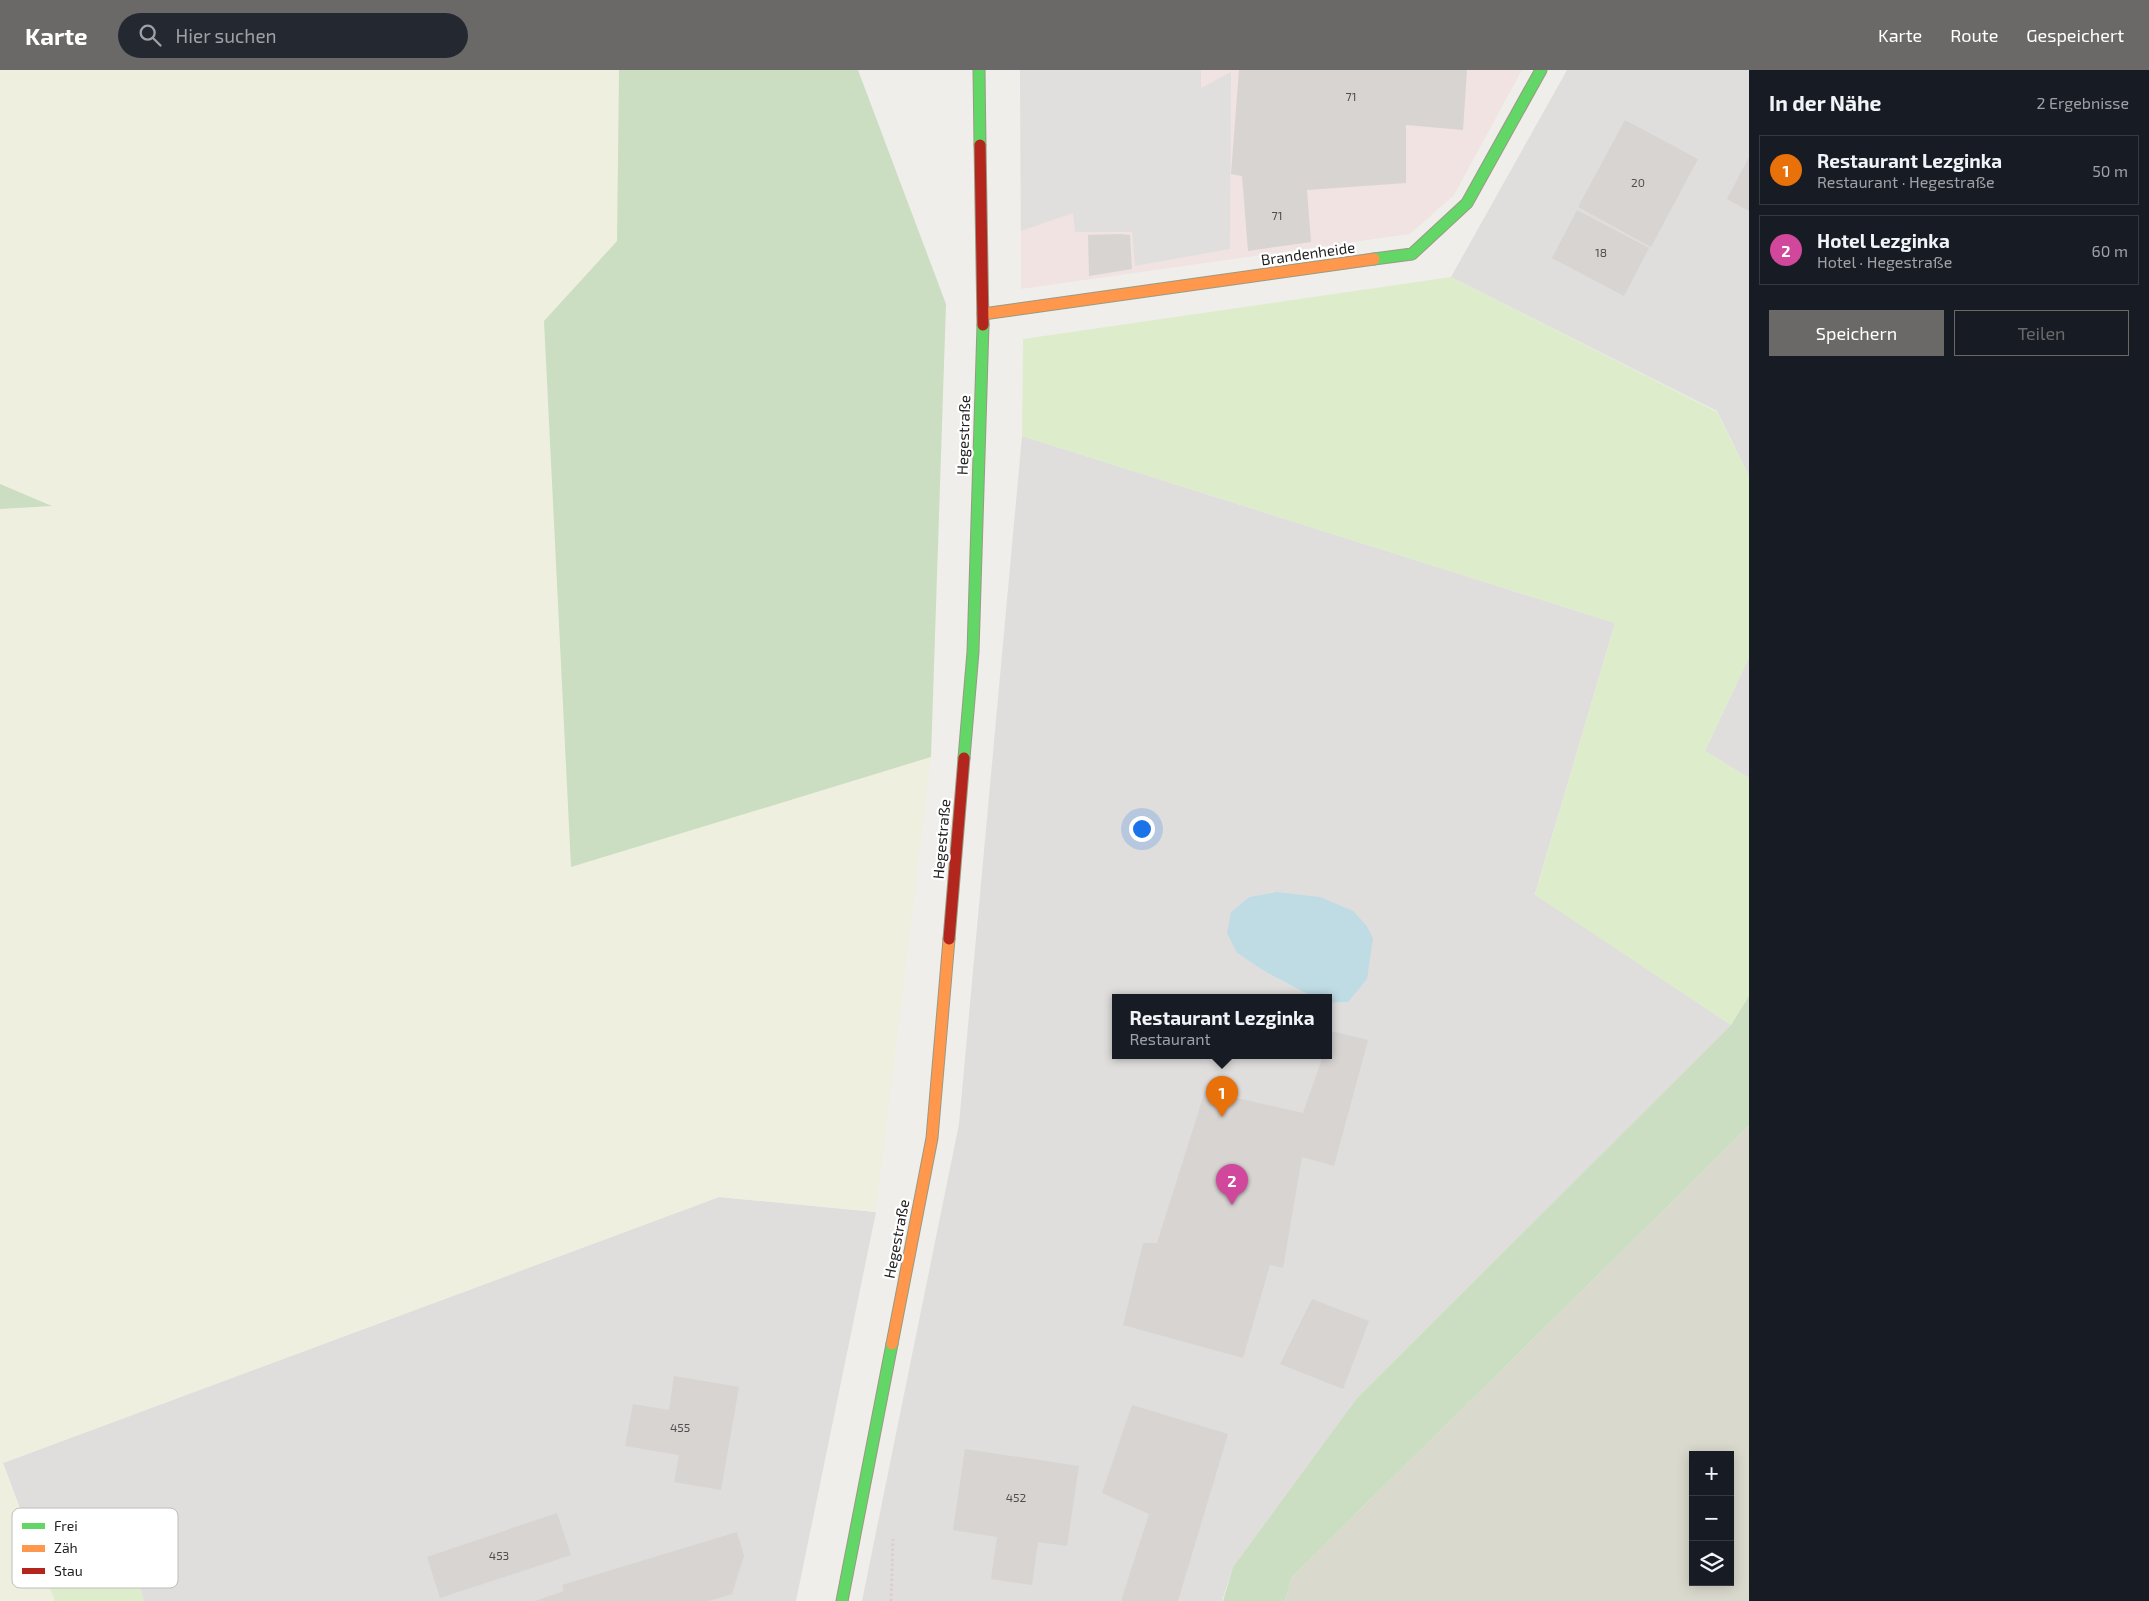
<!DOCTYPE html>
<html lang="de">
<meta charset="utf-8">
<style>
:root{--surface:#171b24;--page:#242831;--text:#f1f3f6;--muted:#9ea1a6;--line:#363941;--accent:#6a6968}
body{margin:0;font-family:"Exo 2",sans-serif;background:var(--page);color:var(--text)}
.controls{position:absolute;right:15px;bottom:15px;display:grid;overflow:hidden;border-radius:0px;box-shadow:0 2px 12px #0003}
.controls button{width:45px;height:45px;display:grid;place-items:center;padding:0;border:0;border-bottom:1px solid var(--line);background:var(--surface);color:var(--text);font:25px sans-serif}
.you{position:absolute;left:1141px;top:758px;width:18px;height:18px;margin:-12px;border:4px solid #fff;border-radius:50%;background:#1a73e8;box-shadow:0 0 0 8px #1a73e833}
.badge{display:grid;place-items:center;width:32px;height:32px;border-radius:50%;background:var(--accent);color:#fff;font-size:16px;font-weight:700}
.pin{position:absolute;translate:-50% -41px;filter:drop-shadow(0 1px 2px #0008)}
.pin::after{content:'';position:absolute;top:26px;width:18px;height:15px;background:inherit;clip-path:polygon(0 0,100% 0,50% 100%)}
.popup{position:absolute;left:1112px;top:924px;width:220px;height:65px;box-sizing:border-box;display:grid;place-content:center;border-radius:0px;background:var(--surface);filter:drop-shadow(0 1px 4px #0005);font-size:16px;white-space:nowrap;color:var(--muted)}
.popup b{font-size:19px;color:var(--text)}
.popup::after{content:'';position:absolute;left:50%;top:100%;margin-left:-10px;border:10px solid transparent;border-top-color:var(--surface)}
.list{margin:0;padding:0;list-style:none}
h2{display:flex;justify-content:space-between;align-items:center;height:65px;margin:0;padding:0 20px;font-size:21px}
h2 small{font-size:16px;font-weight:400;color:var(--muted)}
.list li{display:grid;grid-template-columns:32px 1fr auto;gap:15px;align-items:center;box-sizing:border-box;height:70px;margin:0 10px 10px;padding:0 10px;border:1px solid var(--line);border-radius:0px}
.list b{display:block;font-size:19px;white-space:nowrap}
.list p{margin:0;font-size:16px;white-space:nowrap;color:var(--muted)}
.list em{font-size:16px;font-style:normal;color:var(--muted)}
.actions{display:flex;gap:10px;padding:15px 20px}
.actions a{flex:1;padding:11px 0;border:1px solid var(--accent);border-radius:0px;text-align:center;font-size:18px;color:var(--accent)}
.actions .main{background:var(--accent);color:#fff}
.icon{flex:none;width:28px;height:28px;fill:none;stroke:currentColor;stroke-width:2;stroke-linecap:round;stroke-linejoin:round}
.map{position:relative;flex:none;width:1749px;height:1531px;overflow:hidden}
header{display:flex;align-items:center;gap:30px;box-sizing:border-box;height:70px;padding:0 25px;background:var(--accent);color:#fff}
header strong{font-size:24px}
nav{display:flex;gap:28px;margin-inline-start:auto;font-size:18px}
.search{width:350px;height:45px;background:var(--page);display:flex;align-items:center;gap:12px;box-sizing:border-box;padding:0 18px;border-radius:28px;color:var(--muted);font-size:19px}
main{display:flex}
aside{flex:1;background:var(--surface)}
.map>svg:first-child{display:block}
.residential{fill:#dfdedc;fill-rule:evenodd}
.commercial{fill:#f1e3e1}
.construction{fill:#d9d9cd;fill-rule:evenodd}
.farmland{fill:#efefdf}
.grass{fill:#ddeccb}
.forest{fill:#cbdec1}
.parking{fill:#e0dfde}
.water{fill:#bfdbe3}
.building{fill:#d7d4d2}
.lines{fill:none;stroke-linecap:round;stroke-linejoin:round}
.fast-casing{stroke:#999a82;stroke-width:13}
.slow-casing{stroke:#999a82;stroke-width:13}
.jam-casing{stroke:#999a82;stroke-width:13}
.path{stroke:#dccecd;stroke-width:3;stroke-dasharray:2.5 2.5;stroke-linecap:butt}
.fast{stroke:#63d668;stroke-width:11}
.slow{stroke:#ff974d;stroke-width:11}
.jam{stroke:#b3261e;stroke-width:11}
.labels{text-anchor:middle;stroke-width:4.5;stroke-linejoin:round;paint-order:stroke}
.number-label{font-size:12px;fill:#4f4e4e}
.street-label{font-size:15px;fill:#222;stroke:#fff}
.key{fill:#fff;stroke:#bdbdbd;stroke-width:1}
.key-label{font-size:14px;fill:#222}
</style>
<header>
<strong>Karte</strong>
<div class="search"><svg class="icon" aria-label="search" viewBox="0 0 24 24"><circle cx="10" cy="10" r="6"/><path d="M15 15l6 6"/></svg>Hier suchen</div>
<nav><a>Karte</a><a>Route</a><a>Gespeichert</a></nav>
</header>
<main>
<div class="map">
<svg width="1749" height="1531" viewBox="0 0 1749 1531">
<rect width="100%" height="100%" fill="#f0eeeb"/>
<path class="residential" d="M1567,0H1749V406L1717,341L1451,207Z
M1022,366L1615,553L1535,824L1731,955L1357,1328L1233,1497L1222,1531H862L959,1054ZM1276,822L1348,932L1328,933V986H1116V928H1315L1264,901L1237,883L1231,842L1249,827Z
M1749,587V708L1705,681Z
M719,1127L876,1142L796,1531H144L118,1453L34,1477L3,1393Z"/>
<path class="commercial" d="M1020,0H1522L1454,125L1410,164L1021,219Z"/>
<path class="construction" d="M1749,1056V1531H1285L1292,1507ZM1693,1385H1730V1512H1693Z"/>
<path class="farmland" d="M0,0H619L617,171L544,251L571,797L931,687L876,1142L719,1127L3,1393L55,1531H0V439L51,436L0,414Z"/>
<path class="grass" d="M1451,207L1717,342L1749,406V587L1705,681L1749,708V926L1731,955L1535,825L1615,553L1022,366L1023,269Z
M118,1453L144,1531H55L34,1477Z"/>
<path class="forest" d="M619,0H858L946,234L931,687L571,797L544,251L617,171Z
M0,414L52,436L0,439Z
M1749,926V1056L1292,1507L1285,1531H1223L1233,1497L1357,1328L1731,955Z"/>
<path class="parking" d="M1020,0H1201V18L1231,2L1230,179L1135,196L1132,162H1075L1073,143L1021,161Z"/>
<path class="water" d="M1276,822L1320,827L1353,841L1366,855L1373,868L1367,909L1348,932L1328,933V928H1315L1264,901L1237,883L1227,863L1231,842L1249,827Z"/>
<path class="building" d="M1239,0H1467L1463,60L1406,55V113L1307,120L1311,172L1248,181L1242,106L1231,104Z
M1625,50L1698,89L1651,177L1578,137Z
M1749,87V141L1727,129Z
M1577,140L1649,178L1624,226L1552,188Z
M1120,164L1130,165L1132,199L1089,206L1088,165Z
M1331,961L1368,970L1334,1096L1302,1087L1283,1198L1270,1195L1243,1288L1123,1255L1143,1173H1157L1205,1021L1303,1043L1323,986H1328V969Z
M1312,1229L1369,1251L1343,1319L1280,1294Z
M674,1306L739,1317L721,1420L674,1412L679,1385L625,1376L633,1334L669,1340Z
M1132,1335L1228,1364L1178,1531H1121L1149,1444L1102,1423Z
M965,1379L1079,1396L1067,1476L1038,1472L1032,1515L991,1509L997,1467L953,1460Z
M557,1443L571,1485L440,1528L427,1487Z
M737,1462L744,1486L732,1524L709,1531H535L564,1521L562,1515Z"/>
<g class="lines">
<defs>
<path id="fast" d="M979,0L980,75
M1374,189L1412,184L1467,133L1541,0
M964,688L973,582L983,255
M842,1531L892,1274"/>
<path id="slow" d="M983,244L1374,189
M892,1274L932,1068L949,869"/>
<path id="jam" d="M980,75L983,255
M949,869L964,688"/>
</defs>
<use href="#fast" class="fast-casing"/>
<use href="#slow" class="slow-casing"/>
<use href="#jam" class="jam-casing"/>
<path class="path" d="M891,1531L893,1469"/>
<use href="#fast" class="fast"/>
<use href="#slow" class="slow"/>
<use href="#jam" class="jam"/>
</g>
<g class="labels">
<g class="number-label">
<text x="1351" y="31">71</text>
<text x="1638" y="117">20</text>
<text x="1277" y="150">71</text>
<text x="1601" y="187">18</text>
<text x="680" y="1362">455</text>
<text x="1016" y="1432">452</text>
<text x="499" y="1490">453</text>
</g>
<g class="street-label">
<text transform="translate(1308 184) rotate(-8)" y="5">Brandenheide</text>
<text transform="translate(964 365) rotate(-88)" y="5">Hegestraße</text>
<text transform="translate(942 769) rotate(-85)" y="5">Hegestraße</text>
<text transform="translate(897 1169) rotate(-79)" y="5">Hegestraße</text>
</g>
</g>
<rect x="12" y="1438" width="166" height="80" rx="8" class="key"/>
<rect x="22" y="1453" width="23" height="6" fill="#63d668"/>
<rect x="22" y="1475" width="23" height="7" fill="#ff974d"/>
<rect x="22" y="1498" width="23" height="6" fill="#b3261e"/>
<g class="key-label">
<text x="54" y="1461">Frei</text>
<text x="54" y="1483">Zäh</text>
<text x="54" y="1506">Stau</text>
</g>
</svg>
<div class="controls">
<button>+</button>
<button>−</button>
<button><svg class="icon" aria-label="layers" viewBox="0 0 24 24"><path d="M12 4l9 5-9 5-9-5zM3 14l9 5 9-5"/></svg></button>
</div>
<div class="you"></div>
<div class="pin badge" style="left:1222px;top:1047px;background:#e8710a">1</div>
<div class="popup"><b>Restaurant Lezginka</b>Restaurant</div>
<div class="pin badge" style="left:1232px;top:1135px;background:#d1479c">2</div>
</div>
<aside>
<h2>In der Nähe<small>2 Ergebnisse</small></h2>
<ul class="list">
<li><span class="badge" style="background:#e8710a">1</span><div><b>Restaurant Lezginka</b><p>Restaurant · Hegestraße</p></div><em>50 m</em></li>
<li><span class="badge" style="background:#d1479c">2</span><div><b>Hotel Lezginka</b><p>Hotel · Hegestraße</p></div><em>60 m</em></li>
</ul>
<div class="actions"><a class="main">Speichern</a><a>Teilen</a></div>
</aside>
</main>
